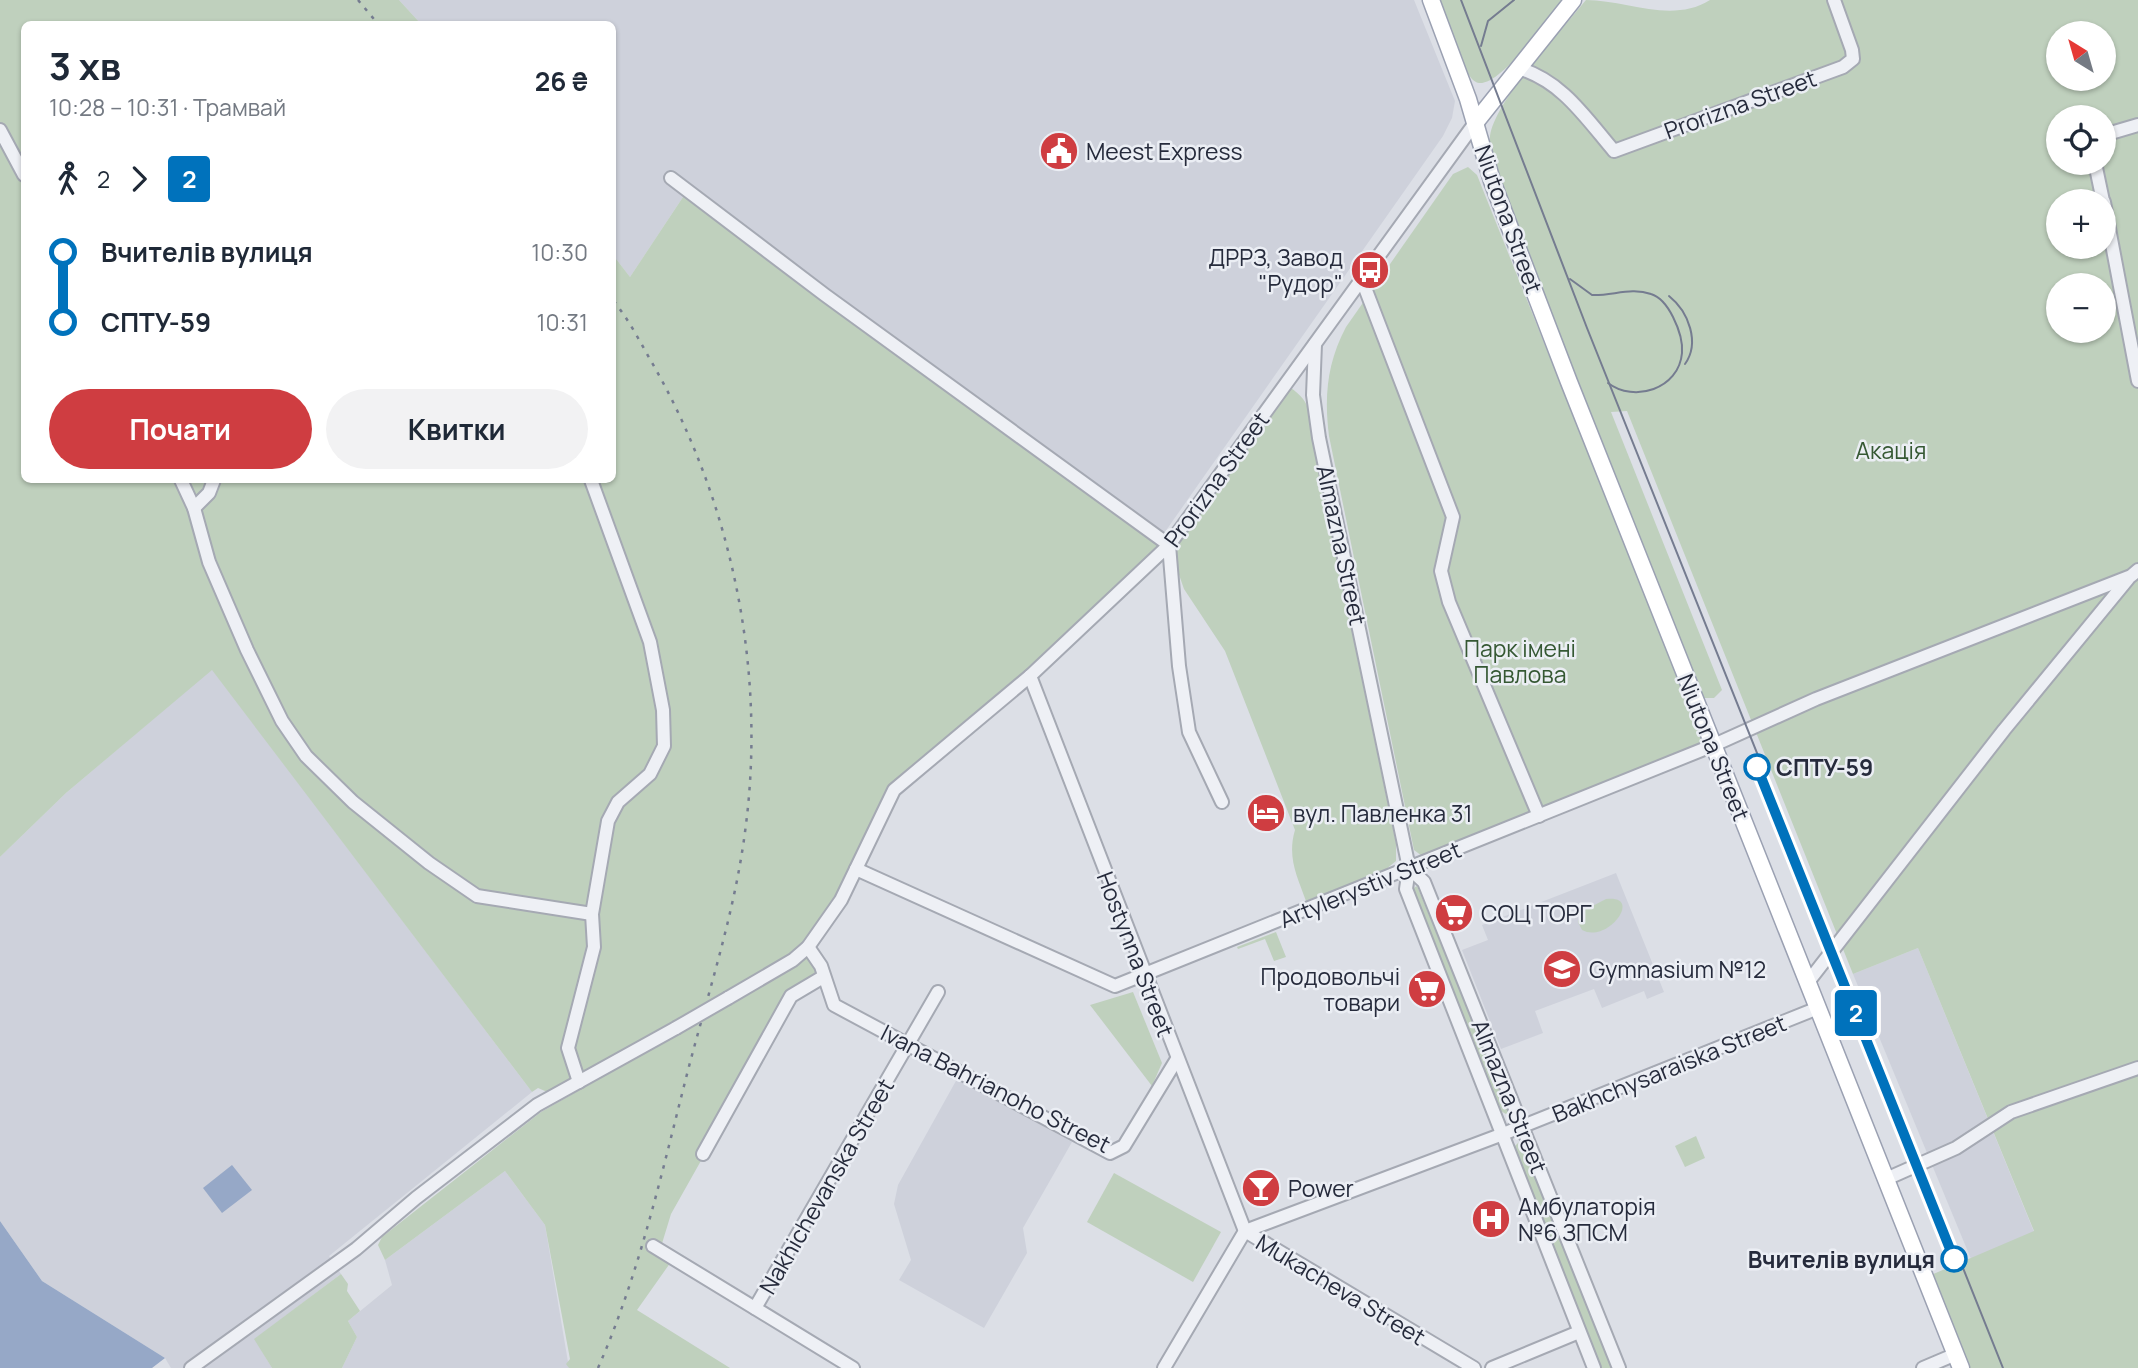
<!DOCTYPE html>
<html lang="uk">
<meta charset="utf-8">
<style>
:root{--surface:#fff;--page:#f2f2f3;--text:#1f2937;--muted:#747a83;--accent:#cf3d41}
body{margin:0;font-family:Manrope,sans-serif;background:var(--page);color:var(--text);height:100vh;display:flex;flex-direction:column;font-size:26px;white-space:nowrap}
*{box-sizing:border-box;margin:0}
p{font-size:23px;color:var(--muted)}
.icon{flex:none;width:38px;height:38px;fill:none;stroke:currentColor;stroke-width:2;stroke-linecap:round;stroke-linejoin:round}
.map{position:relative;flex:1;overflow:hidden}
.side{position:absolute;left:21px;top:21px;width:595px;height:462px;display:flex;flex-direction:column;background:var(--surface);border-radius:10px;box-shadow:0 2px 5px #0004}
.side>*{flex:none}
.badge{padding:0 14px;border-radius:5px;font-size:24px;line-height:46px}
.needle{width:46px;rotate:323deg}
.buttons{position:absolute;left:2046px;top:21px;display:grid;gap:14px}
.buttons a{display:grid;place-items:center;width:70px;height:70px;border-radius:50%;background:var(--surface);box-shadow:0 2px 5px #0004;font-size:35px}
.map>.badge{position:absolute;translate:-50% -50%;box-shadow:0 0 0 4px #fff}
.legs{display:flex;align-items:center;gap:10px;height:77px;padding:0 28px;font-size:23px}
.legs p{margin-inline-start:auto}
.summary{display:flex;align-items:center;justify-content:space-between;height:119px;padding:0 28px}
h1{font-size:38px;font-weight:700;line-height:52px}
.cta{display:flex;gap:14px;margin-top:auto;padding:14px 28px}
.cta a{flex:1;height:80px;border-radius:42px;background:var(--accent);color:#fff;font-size:28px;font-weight:700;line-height:80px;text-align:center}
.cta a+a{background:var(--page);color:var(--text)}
ul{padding:0 28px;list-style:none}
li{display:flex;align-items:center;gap:24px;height:70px;font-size:26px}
li i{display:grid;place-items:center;width:10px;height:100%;margin:0 9px;background:currentColor}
li i::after{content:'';width:18px;height:18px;margin:-9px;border:5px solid;border-radius:50%;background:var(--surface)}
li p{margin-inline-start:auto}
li:first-child i{background:linear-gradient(#0000 50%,currentColor 0)}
li:last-child i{background:linear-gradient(currentColor 50%,#0000 0)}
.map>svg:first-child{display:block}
</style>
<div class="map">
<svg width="2138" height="1368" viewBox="0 0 2138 1368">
<rect width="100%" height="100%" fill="#dcdfe6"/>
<g fill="#ced1db">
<polygon points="399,0 1414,0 1455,101 1452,118 1443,136 1160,539 689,188 630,277 613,255 612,24 421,24"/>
<polygon points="212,669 532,1092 329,1256 341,1274 255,1339 272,1368 171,1368 165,1358 42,1281 0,1221 0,857 66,793"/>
<polygon points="1616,873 1664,992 1647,999 1644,991 1602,1008 1594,989 1535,1011 1543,1033 1501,1049 1462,950 1488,940 1482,925"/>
<polygon points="1918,948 2034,1232 1971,1259 1853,974"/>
<polygon points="957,1079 1072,1142 1023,1228 1027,1253 984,1328 899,1280 911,1260 894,1204 898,1185"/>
<polygon points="505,1171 545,1225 569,1368 342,1368 357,1337 348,1321 392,1285 385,1260"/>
</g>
<g fill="#bfd0bd" fill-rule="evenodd">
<path d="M0,0h399l22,24h-397v456h588l1,-225 17,22 59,-89 480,357 116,-161c28,18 23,25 27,56l84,403v18l-11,9 -79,31c-9,-25 -19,-44 -11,-71l-70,-179 -41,-62 -15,-43 -275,244 -38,79 -48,77 15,31 -26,13 -126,224 -11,36 13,9 -36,51 93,58h-161l-3,-4 4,-5 -25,-134 -40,-54 -120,89 -7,-15 4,-8 159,-125 137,-78 4,-17 -130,77 -14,-6 -6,4 -320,-422 -146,123 -66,64z"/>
<path d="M1439,0h124c-15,18 -61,85 -84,83 -6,-1 -8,-6 -12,-10z"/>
<path d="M1586,0c40,0 86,24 124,0h428v1368h-170l-37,-93 103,-44 -116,-283 -65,26 -226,-563 -16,1 111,278 -8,8h-16l-197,-509c-5,-17 -13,-35 -11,-53 5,-36 71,-105 96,-136zM2058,33h46v46h-46zM2058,117h46v46h-46zM2058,201h46v46h-46zM2058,285h46v46h-46z"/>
<path d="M1468,167l9,8 227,568 -282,113 -8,-6 -85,-414c-5,-40 -2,-73 17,-109l107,-153z"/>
<polygon points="1417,886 1510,1111 1506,1114 1499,1110 1412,889"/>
<path d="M1606,899c38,-5 2,45 -24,31l-4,-8 3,-10z"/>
<polygon points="1276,932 1286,957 1274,961 1265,939 1238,949 1237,947"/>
<polygon points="1133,992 1162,1063 1152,1086 1090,1005"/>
<polygon points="1696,1136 1705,1158 1685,1167 1675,1146"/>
<polygon points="1519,1142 1525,1145 1612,1368 1600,1368 1514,1147"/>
<polygon points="1114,1173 1221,1232 1193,1282 1087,1222"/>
<polygon points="341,1274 348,1284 347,1291 360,1311 348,1321 357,1337 342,1368 272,1368 254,1339"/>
</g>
<g fill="#96a8c7">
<polygon points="232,1165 252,1190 222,1213 203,1188"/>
<polygon points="0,1221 42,1281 165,1358 152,1368 0,1368"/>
</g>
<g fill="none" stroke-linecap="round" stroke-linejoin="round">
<g stroke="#a5a9b3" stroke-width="16">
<g id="minor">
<path d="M1518,68c44,13 67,49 96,83l229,-84 10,-8 -1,-9 -18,-50"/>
<polyline points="0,130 24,175"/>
<polyline points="2104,135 2138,125"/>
<polyline points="2095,163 2103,201"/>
<polyline points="671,178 825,295 1169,545 1179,666 1189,732 1222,802"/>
<polyline points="2104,202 2138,381"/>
<polyline points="1362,280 1453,517 1441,571 1449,602 1539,816"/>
<polyline points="1315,344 1313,395 1319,438 1409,868 1406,889 1594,1368"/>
<polyline points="181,480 194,508 209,562 247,650 282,721 306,756 353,802 429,863 477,896 592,914"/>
<polyline points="194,508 209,493 214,480"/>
<polyline points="1030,676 1245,1231"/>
<polyline points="1409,868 1424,882 1619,1368"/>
<polyline points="856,869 1115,986 1714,745 1816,699 2131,576 2138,570"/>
<polyline points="808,947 821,966 834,1005 1110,1153 1124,1146 1177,1059"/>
<polyline points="1808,982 2004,730 2128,579"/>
<polyline points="728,998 793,960 808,947 841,900 894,790 1030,676 1169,545 1475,123"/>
<polyline points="579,1082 568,1048 594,947 592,914 608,821 618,802 650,774 664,746 663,710 650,642 591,480"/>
<polyline points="703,1154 791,996 823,977"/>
<polyline points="1886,1179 1956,1148 2011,1112 2138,1068"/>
<polyline points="1245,1231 1503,1134 1818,1008"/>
<polyline points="1245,1231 1474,1368"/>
<polyline points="653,1246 853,1368"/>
<polyline points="755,1308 938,992"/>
<polyline points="191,1368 356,1249 416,1198 537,1105 676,1028"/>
<polyline points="1164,1368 1245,1231"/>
<polyline points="1492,1368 1579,1332"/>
<polyline points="1923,1368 1956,1354"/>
</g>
</g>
<g stroke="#9ba1b2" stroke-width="19">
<g id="major">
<polyline points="1431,0 1468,99 1492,181 1569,382 1961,1368"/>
<polyline points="1475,123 1573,0"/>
</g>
</g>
<use href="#minor" stroke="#eef0f5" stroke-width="12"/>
<use href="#major" stroke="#fff" stroke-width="16"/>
<g stroke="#757c90" stroke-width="2">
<polyline points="1461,0 1587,328 2003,1368"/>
<polyline points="1481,46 1488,21 1514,0"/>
<path d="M1570,279l22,16c20,1 39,-8 59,-1 10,3 17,13 22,23 5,10 10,24 9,36 -3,36 -48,50 -74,30"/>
<path d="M1669,296c20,16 31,47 16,68"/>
</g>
<g stroke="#757c90" stroke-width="2.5" stroke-dasharray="3.5 7" stroke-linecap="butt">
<polyline points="358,0 378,24"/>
<path d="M598,1368c41,-93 63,-192 88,-290 21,-82 48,-162 59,-246 22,-161 -13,-331 -94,-471 -12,-21 -23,-43 -39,-62"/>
</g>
<g stroke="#a5a9b3" stroke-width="16" stroke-linecap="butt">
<polyline id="minor-bridge" points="676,1028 728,998"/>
</g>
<use href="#minor-bridge" stroke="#eef0f5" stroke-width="12"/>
</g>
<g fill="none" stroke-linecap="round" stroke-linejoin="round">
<g stroke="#fff" stroke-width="16">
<polyline id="line-1" points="1757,767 1954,1259"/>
</g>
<use href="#line-1" stroke="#0072bc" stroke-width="10"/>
</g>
<defs>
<g id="civic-disc" transform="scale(2.0125)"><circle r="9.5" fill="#cf3d41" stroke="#ebeef4"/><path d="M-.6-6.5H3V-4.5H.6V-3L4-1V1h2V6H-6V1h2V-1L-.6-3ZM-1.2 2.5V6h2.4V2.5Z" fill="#fff"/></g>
<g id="bus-disc" transform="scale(2.0125)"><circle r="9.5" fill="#cf3d41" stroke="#ebeef4"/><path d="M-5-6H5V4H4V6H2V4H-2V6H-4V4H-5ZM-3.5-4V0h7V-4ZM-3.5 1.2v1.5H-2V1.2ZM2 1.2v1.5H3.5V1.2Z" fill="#fff"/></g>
<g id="hotel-disc" transform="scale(2.0125)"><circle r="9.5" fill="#cf3d41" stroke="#ebeef4"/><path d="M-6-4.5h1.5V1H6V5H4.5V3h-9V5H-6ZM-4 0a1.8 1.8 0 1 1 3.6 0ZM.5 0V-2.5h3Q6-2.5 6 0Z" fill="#fff"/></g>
<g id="supermarket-disc" transform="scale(2.0125)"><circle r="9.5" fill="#cf3d41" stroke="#ebeef4"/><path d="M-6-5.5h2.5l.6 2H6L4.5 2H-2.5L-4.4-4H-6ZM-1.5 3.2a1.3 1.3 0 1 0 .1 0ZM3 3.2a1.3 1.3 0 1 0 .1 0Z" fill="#fff"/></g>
<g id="school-disc" transform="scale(2.0125)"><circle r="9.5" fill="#cf3d41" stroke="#ebeef4"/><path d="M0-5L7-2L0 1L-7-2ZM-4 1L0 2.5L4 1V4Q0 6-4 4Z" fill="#fff"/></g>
<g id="bar-disc" transform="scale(2.0125)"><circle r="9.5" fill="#cf3d41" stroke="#ebeef4"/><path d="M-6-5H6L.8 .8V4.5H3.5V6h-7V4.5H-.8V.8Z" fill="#fff"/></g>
<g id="hospital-disc" transform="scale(2.0125)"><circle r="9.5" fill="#cf3d41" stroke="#ebeef4"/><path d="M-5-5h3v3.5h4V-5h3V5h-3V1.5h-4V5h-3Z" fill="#fff"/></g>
</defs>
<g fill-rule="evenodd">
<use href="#civic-disc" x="1059" y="151"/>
<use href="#bus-disc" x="1370" y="270"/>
<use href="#hotel-disc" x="1266" y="813"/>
<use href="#supermarket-disc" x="1454" y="913"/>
<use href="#school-disc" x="1562" y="969"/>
<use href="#supermarket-disc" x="1427" y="989"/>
<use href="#bar-disc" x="1261" y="1188"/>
<use href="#hospital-disc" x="1491" y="1219"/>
</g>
<g fill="#fff" stroke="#0072bc" stroke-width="3.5">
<circle cx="1757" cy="767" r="12"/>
<circle cx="1954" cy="1259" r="12"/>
</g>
<g text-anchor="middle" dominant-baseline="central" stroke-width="5" stroke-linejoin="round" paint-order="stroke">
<g font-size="23" fill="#262b3c" stroke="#ebeef4">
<text transform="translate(1740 104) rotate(-20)">Prorizna Street</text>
<text transform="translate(1509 219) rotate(70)">Niutona Street</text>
<text transform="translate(1216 479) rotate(-54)">Prorizna Street</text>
<text transform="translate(1342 545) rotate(78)">Almazna Street</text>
<text transform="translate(1714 747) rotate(68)">Niutona Street</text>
<text transform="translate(1370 884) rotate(-22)">Artylerystiv Street</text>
<text transform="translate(1136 954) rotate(69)">Hostynna Street</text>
<text transform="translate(1669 1068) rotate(-22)">Bakhchysaraiska Street</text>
<text transform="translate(996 1088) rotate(27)">Ivana Bahrianoho Street</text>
<text transform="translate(1510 1096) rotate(68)">Almazna Street</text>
<text transform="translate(826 1186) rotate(-60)">Nakhichevanska Street</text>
<text transform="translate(1341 1289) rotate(31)">Mukacheva Street</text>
</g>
<g font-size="23" fill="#262b3c" stroke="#ebeef4" text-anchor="start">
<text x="1086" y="151">Meest Express</text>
<text x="1343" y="257" text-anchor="end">ДРРЗ, Завод<tspan x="1343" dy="26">"Рудор"</tspan></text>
<text x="1293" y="813">вул. Павленка 31</text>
<text x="1481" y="913">СОЦ ТОРГ</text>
<text x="1589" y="969">Gymnasium №12</text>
<text x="1400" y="976" text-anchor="end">Продовольчі<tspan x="1400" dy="26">товари</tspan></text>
<text x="1288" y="1188">Power</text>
<text x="1518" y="1206">Амбулаторія<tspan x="1518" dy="26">№6 ЗПСМ</tspan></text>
</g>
<g font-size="23" fill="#355833" stroke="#ebeef4">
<text x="1891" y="450">Акація</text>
<text x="1520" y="648">Парк імені<tspan x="1520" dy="26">Павлова</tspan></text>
</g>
<g font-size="23" font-weight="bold" fill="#262b3c" stroke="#ebeef4" text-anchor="start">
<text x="1776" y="767">СПТУ-59</text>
<text x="1935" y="1259" text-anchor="end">Вчителів вулиця</text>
</g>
</g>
</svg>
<div class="buttons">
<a><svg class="needle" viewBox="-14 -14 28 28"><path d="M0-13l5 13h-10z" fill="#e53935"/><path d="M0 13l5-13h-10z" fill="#747a83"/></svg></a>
<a><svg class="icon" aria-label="locate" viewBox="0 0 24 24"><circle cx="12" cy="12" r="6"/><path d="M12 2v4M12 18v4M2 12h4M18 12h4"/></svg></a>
<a>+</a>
<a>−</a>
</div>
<b class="badge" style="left:1856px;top:1013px;background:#0072bc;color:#fff">2</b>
<section class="side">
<div class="summary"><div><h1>3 хв</h1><p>10:28 – 10:31 · Трамвай</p></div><b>26 ₴</b></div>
<div class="legs"><svg class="icon" aria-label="walk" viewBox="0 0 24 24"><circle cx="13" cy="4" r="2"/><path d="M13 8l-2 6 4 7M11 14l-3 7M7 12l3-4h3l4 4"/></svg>2<svg class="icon" aria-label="forward" viewBox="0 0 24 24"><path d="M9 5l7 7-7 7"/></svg><b class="badge" style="background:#0072bc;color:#fff">2</b></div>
<ul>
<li><i style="color:#0072bc"></i><b>Вчителів вулиця</b><p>10:30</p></li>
<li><i style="color:#0072bc"></i><b>СПТУ-59</b><p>10:31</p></li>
</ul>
<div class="cta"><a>Почати</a><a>Квитки</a></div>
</section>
</div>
